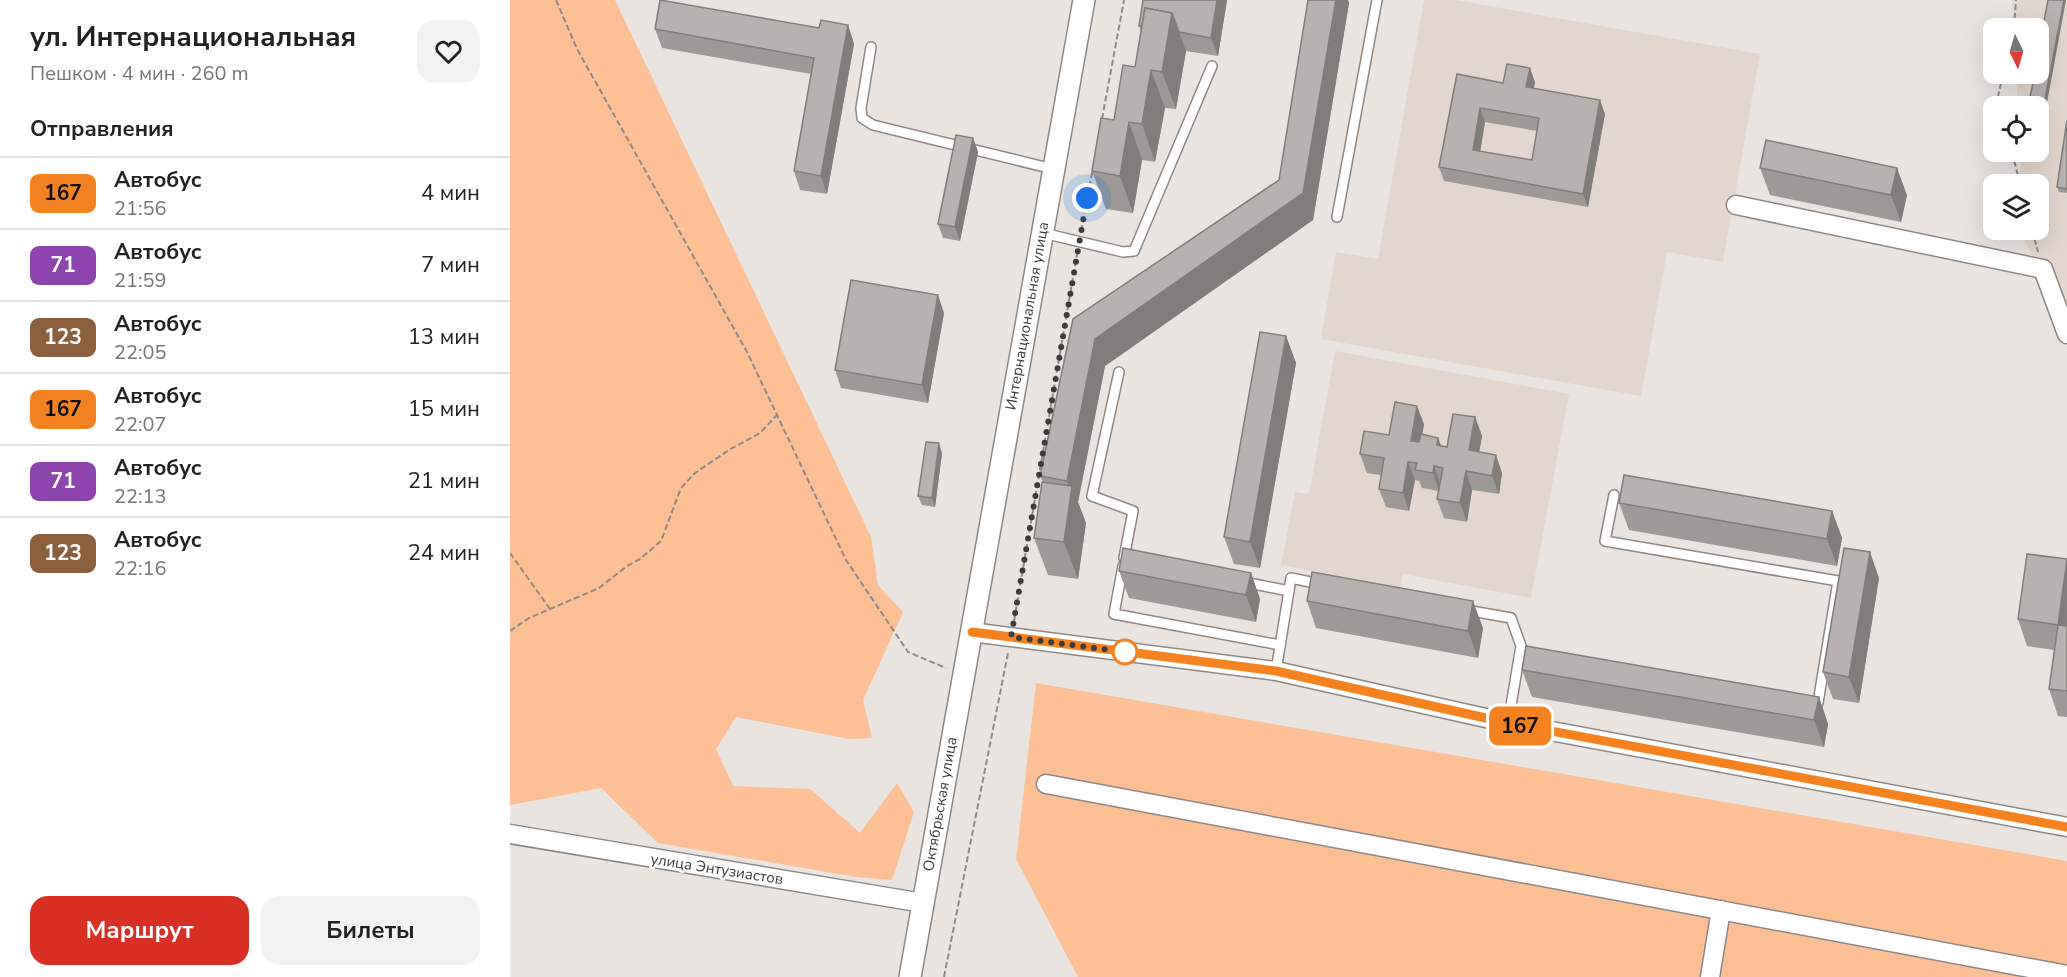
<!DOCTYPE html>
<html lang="ru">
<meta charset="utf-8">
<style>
:root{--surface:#fff;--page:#f2f2f2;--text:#222;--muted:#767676;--line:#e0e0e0;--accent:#d93025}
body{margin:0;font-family:"Nunito Sans",sans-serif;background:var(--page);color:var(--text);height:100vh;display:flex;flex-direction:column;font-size:22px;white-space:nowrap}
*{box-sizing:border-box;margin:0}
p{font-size:20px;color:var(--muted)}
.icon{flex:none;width:33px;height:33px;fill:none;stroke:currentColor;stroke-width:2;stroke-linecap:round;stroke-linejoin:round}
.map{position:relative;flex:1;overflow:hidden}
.drawer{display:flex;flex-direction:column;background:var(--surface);width:510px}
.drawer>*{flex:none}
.badge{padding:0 12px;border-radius:9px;font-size:21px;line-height:39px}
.needle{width:39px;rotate:175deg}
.fabs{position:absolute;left:1473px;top:18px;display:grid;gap:12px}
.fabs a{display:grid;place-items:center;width:66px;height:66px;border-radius:12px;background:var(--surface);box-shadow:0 6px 24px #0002;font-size:30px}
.you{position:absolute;width:30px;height:30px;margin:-15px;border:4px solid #fff;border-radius:50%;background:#1a73e8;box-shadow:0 0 0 9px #1a73e833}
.map>.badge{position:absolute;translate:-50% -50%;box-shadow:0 0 0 3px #fff}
h2{padding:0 30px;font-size:22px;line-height:54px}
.round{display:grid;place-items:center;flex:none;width:63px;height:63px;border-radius:18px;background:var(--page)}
.summary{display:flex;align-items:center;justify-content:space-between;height:102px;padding:0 30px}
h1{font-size:28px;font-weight:700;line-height:45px}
.action{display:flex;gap:12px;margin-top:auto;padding:12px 30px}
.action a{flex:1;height:69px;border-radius:18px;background:var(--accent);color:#fff;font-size:24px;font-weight:700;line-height:69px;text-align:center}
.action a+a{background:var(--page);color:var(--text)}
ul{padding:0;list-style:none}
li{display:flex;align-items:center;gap:18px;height:72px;padding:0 30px;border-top:2px solid var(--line)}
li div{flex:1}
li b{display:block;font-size:22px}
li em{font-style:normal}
li .badge{min-width:66px;font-weight:700;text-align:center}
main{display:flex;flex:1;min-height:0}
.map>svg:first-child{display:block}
</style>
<main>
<section class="drawer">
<div class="summary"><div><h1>ул. Интернациональная</h1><p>Пешком · 4 мин · 260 m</p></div><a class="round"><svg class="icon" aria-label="heart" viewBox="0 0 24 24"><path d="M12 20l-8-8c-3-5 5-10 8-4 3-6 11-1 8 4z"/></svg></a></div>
<h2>Отправления</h2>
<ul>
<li><span class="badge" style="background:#f58220;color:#111">167</span><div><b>Автобус</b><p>21:56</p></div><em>4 мин</em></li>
<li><span class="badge" style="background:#8e44ad;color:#fff">71</span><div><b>Автобус</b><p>21:59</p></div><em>7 мин</em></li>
<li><span class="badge" style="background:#8b5e3c;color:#fff">123</span><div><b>Автобус</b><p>22:05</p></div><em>13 мин</em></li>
<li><span class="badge" style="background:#f58220;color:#111">167</span><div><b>Автобус</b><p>22:07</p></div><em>15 мин</em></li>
<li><span class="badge" style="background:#8e44ad;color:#fff">71</span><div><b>Автобус</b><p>22:13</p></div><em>21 мин</em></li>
<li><span class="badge" style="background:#8b5e3c;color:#fff">123</span><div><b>Автобус</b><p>22:16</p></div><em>24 мин</em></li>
</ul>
<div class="action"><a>Маршрут</a><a>Билеты</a></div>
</section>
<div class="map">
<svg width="1557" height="977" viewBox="0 0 1557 977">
<rect width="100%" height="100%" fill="#e9e4e0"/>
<g fill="#e2d6ce">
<polygon points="914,0 945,0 1250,54 1213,262 1157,252 1131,396 811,339 826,252 868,259"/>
<polygon points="1502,0 1557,0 1557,315 1515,242 1514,230 1528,230 1528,184 1512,184 1510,152 1528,152 1528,106 1508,106 1506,74 1528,74 1528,28 1504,28"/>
<polygon points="825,351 1059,394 1021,598 893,574 890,587 771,565 785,492 799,494"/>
</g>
<g fill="#fdbf93">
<polygon points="0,0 105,0 361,537 368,585 393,612 353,700 362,738 339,739 226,717 206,749 223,786 300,789 350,833 387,783 404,812 382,880 346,877 148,843 91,788 0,805"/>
<polygon points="526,683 1557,861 1557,977 568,977 506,859"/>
</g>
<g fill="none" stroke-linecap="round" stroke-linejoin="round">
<g stroke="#8d8885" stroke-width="12">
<g id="service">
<polyline points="361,47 351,108 352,118 363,125 543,169"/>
<polyline points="827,217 867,0"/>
<polyline points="533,233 613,252 624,251 702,66"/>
<polyline points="609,372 582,496 623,511 614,558"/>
<polyline points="1104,495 1095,541 1328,581 1308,703 1302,702"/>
<polyline points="613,566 604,614 770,645"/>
<polyline points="734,582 779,591"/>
<polyline points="956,610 1001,618 1011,646 998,723"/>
<polyline points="766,671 781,578 810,584"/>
</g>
</g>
<g stroke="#8d8885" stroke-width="21">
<g id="minor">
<polyline points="1226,205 1533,269 1557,334"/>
<polyline points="461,632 766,671 998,723 1557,827"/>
<polyline points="536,784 1557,975"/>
<polyline points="0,834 413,903"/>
<polyline points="1200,977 1211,910"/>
</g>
</g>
<g stroke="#8d8885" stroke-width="24">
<polyline id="tertiary" points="400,977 574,0"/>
</g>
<g stroke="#8d8a88" stroke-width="2" stroke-dasharray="6 3" stroke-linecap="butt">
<polyline points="46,0 67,49 237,352 336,560 398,652 436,668"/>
<polyline points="1504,28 1506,0"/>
<polyline points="1489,106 1487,101 1493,74"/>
<polyline points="592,119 614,0"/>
<polyline points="1502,152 1510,184"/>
<polyline points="1522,230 1528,252"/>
<polyline points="571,231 583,168"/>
<polyline points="0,553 40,609"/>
<polyline points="504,621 567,254"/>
<polyline points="0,631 19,618 89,588 117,566 130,559 151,541 171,488 185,473 219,450 250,433 267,415"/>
<polyline points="434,977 498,653"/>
</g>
<use href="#service" stroke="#fff" stroke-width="9"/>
<use href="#minor" stroke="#fff" stroke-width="18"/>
<use href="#tertiary" stroke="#fff" stroke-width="21"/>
</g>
<g fill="#9d9996" fill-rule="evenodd">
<polygon points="717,0 708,56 676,51 666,109 655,108 645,162 632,160 623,213 596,209 582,171 604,120 625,67 631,31 629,26"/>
<polygon points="798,0 838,0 839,3 803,220 595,366 568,502 576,523 568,579 538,575 524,538 533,482 530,476 563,319 769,180"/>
<polygon points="338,25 344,44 317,194 290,190 284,171 301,74 152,48 145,29 309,28"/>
<path d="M947,74l46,9 32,-1 -1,6 71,26 -17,93 -144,-26 -5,-14zM975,122l52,9 -5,29 -52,-9z"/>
<polygon points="1557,120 1557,193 1549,192 1547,187"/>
<polygon points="463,138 468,152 450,241 433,238 428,224"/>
<polygon points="1250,168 1397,195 1391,222 1260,195"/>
<polygon points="434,313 418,403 331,388 325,370"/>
<polygon points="776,336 786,363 750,568 724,564 714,537"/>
<polygon points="965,417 972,436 969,452 992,473 989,494 962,490 957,522 934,518 927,499 929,491 912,488 909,481 905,480 899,511 876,507 869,489 871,475 857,473 850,454 879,435 914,424 912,435 931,446 937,447"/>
<polygon points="432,453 425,507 412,505 408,496"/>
<polygon points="1109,503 1322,511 1332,538 1327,566 1119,530"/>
<polygon points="1557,559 1557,717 1548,716 1539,689 1544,650 1517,646 1508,619"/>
<polygon points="609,571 741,573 750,599 746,622 619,598"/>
<polygon points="1369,578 1349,703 1323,699 1313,672"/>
<polygon points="797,601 973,628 968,658 806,628"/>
<polygon points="1012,670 1309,697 1318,724 1314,747 1022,697"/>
</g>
<g fill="#807d7a">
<polygon points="707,0 717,0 708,56 701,38"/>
<polygon points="826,0 838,0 839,3 803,220 595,366 568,502 576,523 568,579 554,542 561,492 557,481 585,339 793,193"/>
<polygon points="1554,0 1556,0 1529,146 1528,136"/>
<polygon points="662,13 676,51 666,109 652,72"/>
<polygon points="338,25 344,44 317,194 311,176"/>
<polygon points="1020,68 1025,82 1021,101 1016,87"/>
<polygon points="641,70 655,108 645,162 632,124"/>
<polygon points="1090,100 1095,114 1078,207 1073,194"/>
<polygon points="970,108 975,122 968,164 963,150"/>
<polygon points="619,122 632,160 623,213 610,176"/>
<polygon points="463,138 468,152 450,241 445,227"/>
<polygon points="1387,168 1397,195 1391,222 1381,195"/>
<polygon points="428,295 434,313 418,403 412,385"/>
<polygon points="776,336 786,363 750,568 740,542"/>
<polygon points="907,406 914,424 908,459 901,441"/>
<polygon points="965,417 972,436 966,469 959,450"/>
<polygon points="928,438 935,456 927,445"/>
<polygon points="429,443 432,453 425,507 422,498"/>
<polygon points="986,455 992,473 989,494 982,476"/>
<polygon points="898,462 905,480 899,511 893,493"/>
<polygon points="924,466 931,485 929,491 923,473"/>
<polygon points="956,471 962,490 957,522 950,503"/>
<polygon points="1322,511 1332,538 1327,566 1317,539"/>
<polygon points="1360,552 1369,578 1349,703 1339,677"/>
<polygon points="1557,559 1557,651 1548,625"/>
<polygon points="741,573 750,599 746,622 736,595"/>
<polygon points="963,601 973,628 968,658 958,631"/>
<polygon points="1309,697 1318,724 1314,747 1304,720"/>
</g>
<g fill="#b7b2af" stroke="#807d7a" stroke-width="1.5" fill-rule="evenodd">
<polygon points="150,0 309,28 311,20 338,25 311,176 284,171 304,58 145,29"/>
<polygon points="633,0 707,0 701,38 669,32 662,13 635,8 632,26 629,26"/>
<polygon points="798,0 826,0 793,193 585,339 557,481 530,476 563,319 769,180"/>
<polygon points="1538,0 1554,0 1528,136 1528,106 1518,106 1525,74 1528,74 1528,52"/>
<polygon points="635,8 662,13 652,72 641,70 632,124 619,122 610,176 582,171 591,118 604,120 613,65 625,67"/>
<path d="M997,64l23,4 -4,19 74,13 -17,94 -144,-27 18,-93 46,9zM970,108l59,10 -7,42 -59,-10z"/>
<polygon points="1557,120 1557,189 1547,187"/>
<polygon points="446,135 463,138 445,227 428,224"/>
<polygon points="1256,140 1387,168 1381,195 1250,168"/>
<polygon points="341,280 428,295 412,385 325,370"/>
<polygon points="750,332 776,336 740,542 714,537"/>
<polygon points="885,402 907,406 901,441 909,442 911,434 928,438 927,445 937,447 943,414 965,417 959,450 986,455 982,476 956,471 950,503 927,499 933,468 924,466 923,473 905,470 907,463 898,462 893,493 869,489 874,458 850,454 854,431 879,435"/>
<polygon points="416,442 429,443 422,498 408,496"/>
<polygon points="1114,475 1322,511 1317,539 1109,503"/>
<polygon points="532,482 562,486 554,542 524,538"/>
<polygon points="613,548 741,573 736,595 609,571"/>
<polygon points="1334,548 1360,552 1339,677 1313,672"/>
<polygon points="1517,554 1557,559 1548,625 1557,626 1557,691 1539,689 1548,625 1508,619"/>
<polygon points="802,572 963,601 958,631 797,601"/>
<polygon points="1016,646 1309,697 1304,720 1012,670"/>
</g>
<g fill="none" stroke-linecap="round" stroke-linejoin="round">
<g stroke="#fff" stroke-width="14">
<polyline id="line" points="462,632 766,671 998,723 1557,827"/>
</g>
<use href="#line" stroke="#f58220" stroke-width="9"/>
<polyline stroke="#3e3c3b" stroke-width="6" stroke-dasharray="0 10.8" points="577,198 501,637 615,652"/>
</g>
<circle fill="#fff" stroke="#f58220" stroke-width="3" cx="615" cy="652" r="12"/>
<g text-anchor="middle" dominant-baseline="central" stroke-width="5" stroke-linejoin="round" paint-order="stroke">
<g font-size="15" fill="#3e3c3b" stroke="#fff">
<text transform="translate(517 316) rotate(-80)">Интернациональная улица</text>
<text transform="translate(430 804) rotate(-80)">Октябрьская улица</text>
<text transform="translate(207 869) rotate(9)">улица Энтузиастов</text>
</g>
</g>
</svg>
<div class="fabs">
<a><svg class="needle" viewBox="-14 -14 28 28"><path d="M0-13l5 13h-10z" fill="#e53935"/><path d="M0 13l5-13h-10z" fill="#767676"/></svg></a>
<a><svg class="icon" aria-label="locate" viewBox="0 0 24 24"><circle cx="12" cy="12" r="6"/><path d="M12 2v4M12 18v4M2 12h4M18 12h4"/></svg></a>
<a><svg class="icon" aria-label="layers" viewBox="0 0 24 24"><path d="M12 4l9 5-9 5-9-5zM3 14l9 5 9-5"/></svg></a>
</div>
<div class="you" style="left:577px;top:198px"></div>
<b class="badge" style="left:1010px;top:726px;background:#f58220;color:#111">167</b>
</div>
</main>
